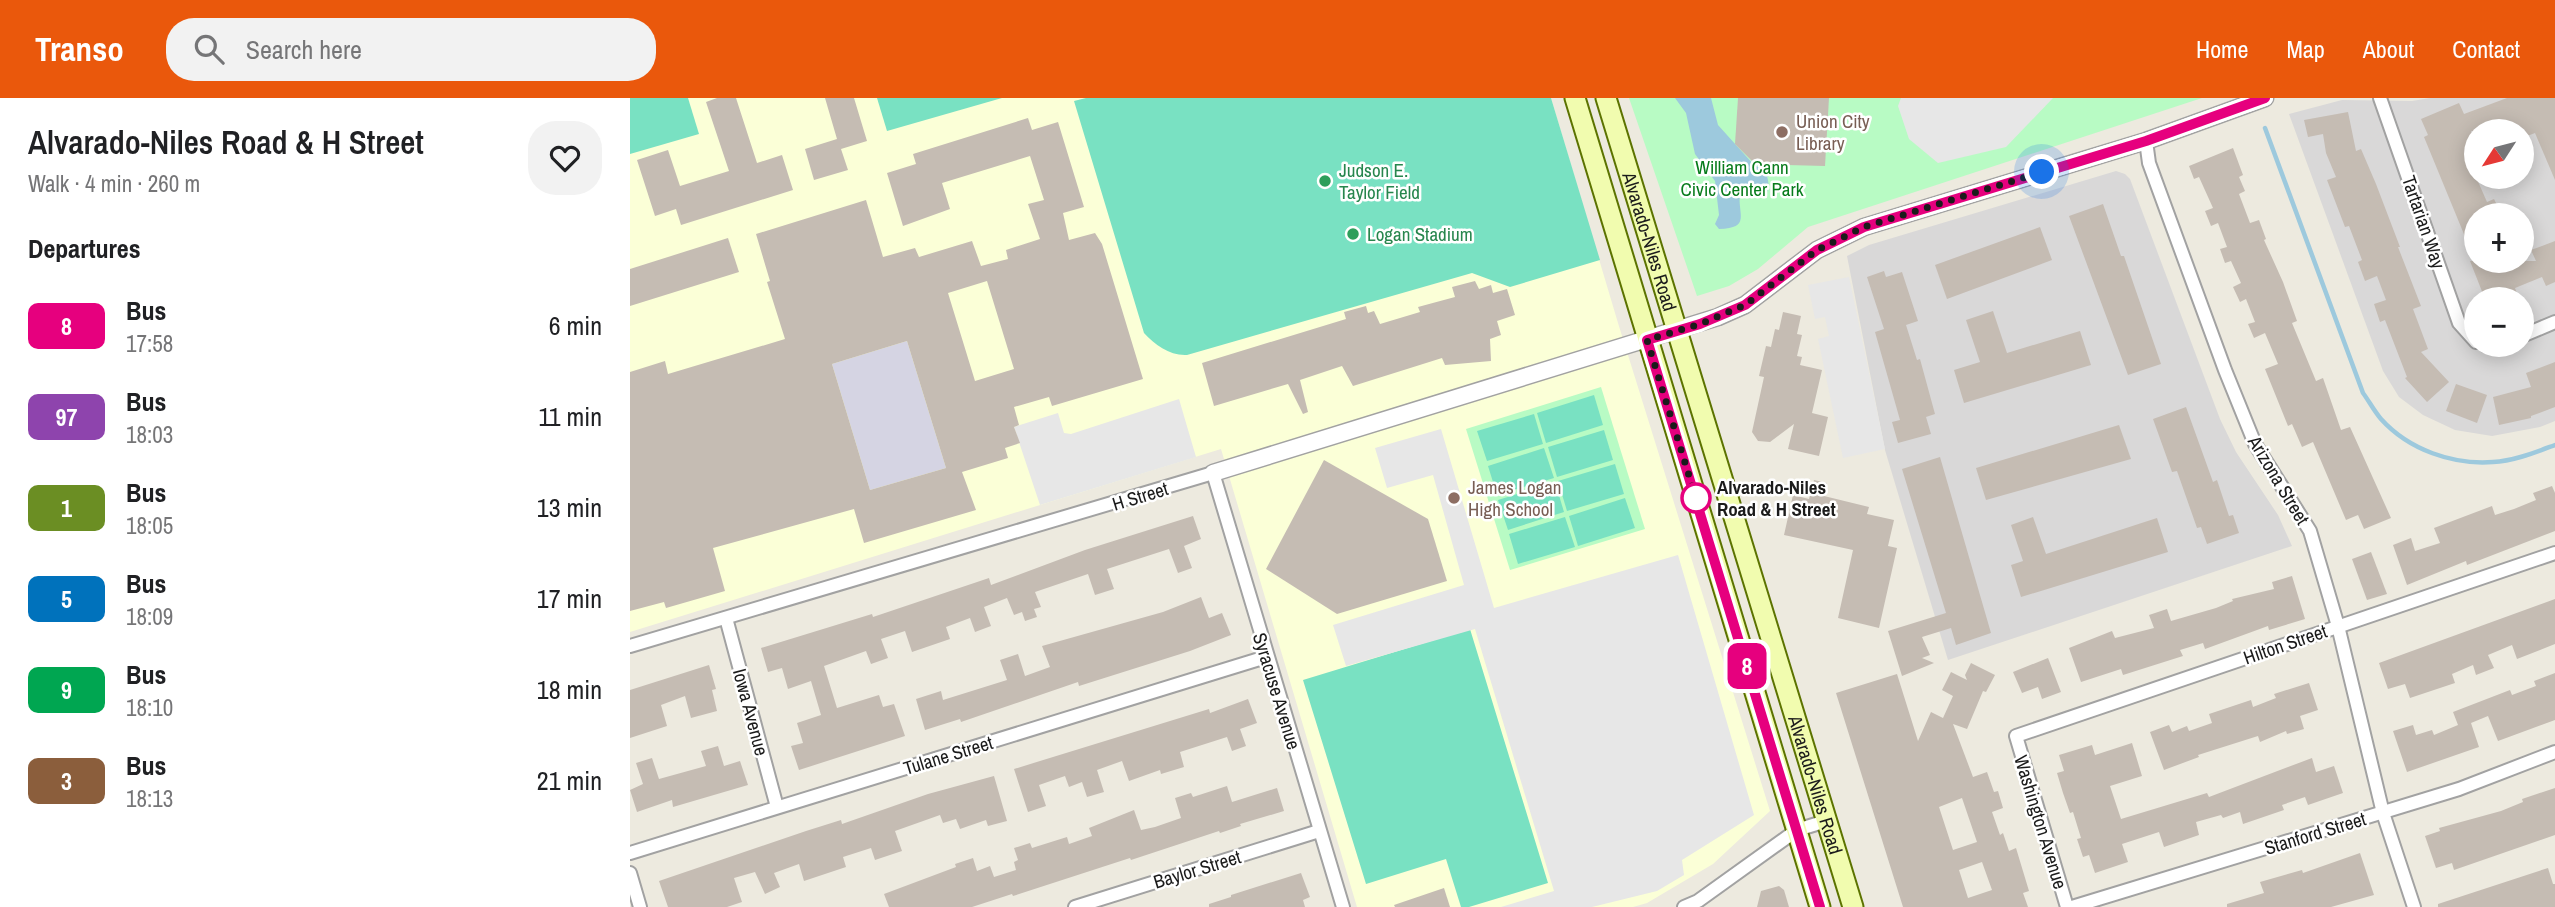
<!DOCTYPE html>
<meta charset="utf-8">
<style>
:root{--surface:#fff;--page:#f2f2f2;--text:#202124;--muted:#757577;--accent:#ea580c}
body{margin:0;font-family:"Archivo Narrow",sans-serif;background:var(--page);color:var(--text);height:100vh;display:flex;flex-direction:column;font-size:26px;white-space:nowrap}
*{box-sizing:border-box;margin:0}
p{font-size:23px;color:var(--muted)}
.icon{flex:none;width:38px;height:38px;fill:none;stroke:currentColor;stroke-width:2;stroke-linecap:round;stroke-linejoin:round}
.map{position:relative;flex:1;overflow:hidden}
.drawer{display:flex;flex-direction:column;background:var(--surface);width:630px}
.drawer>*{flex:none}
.badge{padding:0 14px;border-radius:10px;font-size:24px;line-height:46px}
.needle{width:46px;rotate:234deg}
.fabs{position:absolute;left:1834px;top:21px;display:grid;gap:14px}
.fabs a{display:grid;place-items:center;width:70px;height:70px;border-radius:50%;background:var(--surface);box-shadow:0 4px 18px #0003;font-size:35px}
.you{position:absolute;width:35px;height:35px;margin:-18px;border:5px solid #fff;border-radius:50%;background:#1a73e8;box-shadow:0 0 0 10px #1a73e833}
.map>.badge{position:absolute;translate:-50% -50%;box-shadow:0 0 0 4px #fff}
h2{padding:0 28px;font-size:26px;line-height:63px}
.round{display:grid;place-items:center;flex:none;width:74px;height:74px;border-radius:28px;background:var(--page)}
.headline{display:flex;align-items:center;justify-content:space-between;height:119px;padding:0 28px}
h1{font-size:33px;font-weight:600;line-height:52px}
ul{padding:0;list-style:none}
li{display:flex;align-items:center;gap:21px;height:91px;padding:0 28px}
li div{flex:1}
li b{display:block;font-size:26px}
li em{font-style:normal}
li .badge{min-width:77px;font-weight:700;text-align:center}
header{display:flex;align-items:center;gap:42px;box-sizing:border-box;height:98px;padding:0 35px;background:var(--accent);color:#fff}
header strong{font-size:33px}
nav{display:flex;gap:38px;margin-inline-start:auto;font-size:24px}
.search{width:490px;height:63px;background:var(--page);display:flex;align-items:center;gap:18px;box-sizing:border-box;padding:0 24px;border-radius:28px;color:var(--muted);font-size:26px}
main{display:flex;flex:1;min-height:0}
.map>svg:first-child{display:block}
</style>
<header>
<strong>Transo</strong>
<div class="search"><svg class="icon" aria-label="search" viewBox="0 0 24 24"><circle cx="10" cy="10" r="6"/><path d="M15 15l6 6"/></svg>Search here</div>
<nav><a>Home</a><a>Map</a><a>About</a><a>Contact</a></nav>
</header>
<main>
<section class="drawer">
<div class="headline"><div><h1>Alvarado-Niles Road &amp; H Street</h1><p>Walk · 4 min · 260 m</p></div><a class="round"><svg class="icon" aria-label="heart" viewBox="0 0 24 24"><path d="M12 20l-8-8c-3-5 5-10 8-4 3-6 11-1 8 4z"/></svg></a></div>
<h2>Departures</h2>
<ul>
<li><span class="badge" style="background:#e6007e;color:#fff">8</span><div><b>Bus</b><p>17:58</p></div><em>6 min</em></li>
<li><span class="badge" style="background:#8e44ad;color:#fff">97</span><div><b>Bus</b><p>18:03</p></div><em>11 min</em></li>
<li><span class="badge" style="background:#6b8e23;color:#fff">1</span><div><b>Bus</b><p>18:05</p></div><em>13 min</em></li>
<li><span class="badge" style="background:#0072bc;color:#fff">5</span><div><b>Bus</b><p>18:09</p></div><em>17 min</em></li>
<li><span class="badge" style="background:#00a651;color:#fff">9</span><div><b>Bus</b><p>18:10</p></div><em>18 min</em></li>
<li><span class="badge" style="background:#8b5e3c;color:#fff">3</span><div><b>Bus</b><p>18:13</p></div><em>21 min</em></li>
</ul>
</section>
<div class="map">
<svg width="1925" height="809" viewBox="0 0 1925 809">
<rect width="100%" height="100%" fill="#edeadf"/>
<g fill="#d9d8d8" fill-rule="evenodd">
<path d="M1800,0h125v323l-15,6 -48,9 -37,-6 -32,-15 -24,-18 -16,-26 -94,-257 53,-14 70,1zM1846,33h46v46h-46zM1846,117h46v46h-46zM1846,201h46v46h-46z"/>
<polygon points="1486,73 1495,76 1500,81 1590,321 1606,354 1648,417 1662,448 1318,562 1255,352 1217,158 1239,147"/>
</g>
<polygon fill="#fbffd7" points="0,0 921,0 988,225 1140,713 1083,766 1017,805 1003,809 727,809 591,351 0,534"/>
<g fill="#b8fbc4">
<polygon points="999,0 1572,0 1178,129 1128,171 1099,188 1067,198"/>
<polygon points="971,289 1015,431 880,472 836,331"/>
</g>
<g fill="#79e1c2">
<polygon points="0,0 58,0 69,36 0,56"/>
<polygon points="247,0 372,0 257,33"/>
<path d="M456,0h465l49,162 -90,27 -38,-14 -285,82c-17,1 -32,-10 -43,-22l-70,-232z"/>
<polygon points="964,297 973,327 916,345 907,315"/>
<polygon points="904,316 913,346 857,363 847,333"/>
<polygon points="974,332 983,362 927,379 918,349"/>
<polygon points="914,350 924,380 867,397 858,368"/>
<polygon points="985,366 994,396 937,413 928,383"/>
<polygon points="925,384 934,414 878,432 868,402"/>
<polygon points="995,400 1005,430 948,448 939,418"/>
<polygon points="935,419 945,449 888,466 879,436"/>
<polygon points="840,531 918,785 839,809 831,809 816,761 736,786 673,582"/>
</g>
<g fill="#e7e7e7">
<polygon points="1271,0 1423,0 1376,49 1308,65 1279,41 1268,8"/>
<polygon points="1219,179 1255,351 1213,360 1188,241 1199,238 1195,219 1185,221 1178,187"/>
<polygon points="549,301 566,359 410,407 384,329 428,315 434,335 441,336"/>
<polygon points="811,331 864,510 1048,457 1124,717 1052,762 1054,777 1027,793 962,809 871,809 924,793 845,531 716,568 703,527 834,487 803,377 757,390 745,350"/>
</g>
<polygon fill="#d5d4e3" points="277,243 316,370 240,392 202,266"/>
<path fill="#9dc9dd" d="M1045,0h36l7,27 36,40 11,5c3,9 6,17 0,26l-25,-3c-3,21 12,35 -21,36l-4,-5 4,-9 -4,-34 -20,-27 -9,-41z"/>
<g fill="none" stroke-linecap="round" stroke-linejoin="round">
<path stroke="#9dc9dd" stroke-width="4.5" d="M1635,30l98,265c6,8 11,18 18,26 28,31 72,46 112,43 21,-1 43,-10 62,-17"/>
</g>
<g fill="#c5bcb3" fill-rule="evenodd">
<polygon points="87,0 106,0 127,65 152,57 163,92 51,127 46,111 25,118 7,62 38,52 50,88 99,73 76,4"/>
<polygon points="195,0 224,0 237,43 211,51 218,72 184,82 175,51 207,41"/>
<polygon points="1108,0 1199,0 1195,68 1125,66 1105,46"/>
<polygon points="1877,0 1925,0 1925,82 1905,35 1892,40 1892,33 1841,33 1846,50 1846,66 1842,68 1846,79 1857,104 1864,101 1872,117 1846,117 1846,163 1906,163 1901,152 1925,143 1925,184 1916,188 1912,179 1885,190 1889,201 1855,201 1840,163 1845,163 1794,39 1798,37 1791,21 1829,5 1834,16"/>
<polygon points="1718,14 1726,53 1731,51 1746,86 1770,149 1768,149 1791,208 1783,211 1798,251 1791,254 1819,284 1797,304 1775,280 1777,279 1755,222 1750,224 1744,206 1756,202 1747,178 1735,183 1728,164 1732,162 1719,128 1715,129 1697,82 1706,79 1696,55 1693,36 1678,39 1674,22"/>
<path d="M398,20l4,12 26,-8 26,85 -21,6 6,27 26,-7 7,11 41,135 -91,27 -3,-9 -35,10 5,18 -5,2 6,16 -15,5 3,10 -46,14 14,38 -112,33 -10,-34 -141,39 12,43 -59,17 -2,-6 -34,9v-239l35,-11 3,13 117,-35 -18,-57 3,-1 -14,-47 110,-34 17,57 32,-9 4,9 53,-16 9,25 27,-7 -2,-9 34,-11 -12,-35 16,-4 -14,-44 -88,27 8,26 -47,17 -16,-53 29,-9 -3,-10zM357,183l27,88 -39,12 -27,-88zM277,243l39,127 -76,22 -38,-126z"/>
<polygon points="1603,50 1613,77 1609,79 1615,93 1609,96 1620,125 1629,122 1636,141 1634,142 1653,184 1667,223 1662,225 1686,283 1693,280 1711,332 1720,329 1761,420 1734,431 1728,417 1716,422 1683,344 1672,349 1662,326 1658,328 1635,271 1648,266 1635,235 1624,240 1618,226 1625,224 1616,201 1610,204 1603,189 1611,185 1601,163 1595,165 1590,151 1597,149 1588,125 1581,128 1575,113 1583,110 1569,79 1564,81 1559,68"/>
<polygon points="1473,106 1491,158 1494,158 1531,266 1498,277 1439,118"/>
<polygon points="1410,129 1422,162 1317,201 1305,167"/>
<polygon points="98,140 109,174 0,208 0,171"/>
<polygon points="1254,173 1256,179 1272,174 1288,223 1276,227 1287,262 1290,261 1305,316 1296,319 1301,336 1268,345 1262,324 1270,322 1245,234 1254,231 1237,179"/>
<polygon points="845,183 849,191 861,187 863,195 877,191 885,217 867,223 871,237 860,241 861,263 815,267 812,260 723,288 712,268 670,282 678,314 673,316 658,286 584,308 572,265 716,221 714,214 736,208 738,215 744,213 750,226 790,214 788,209 825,199 822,189"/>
<polygon points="1363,213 1377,255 1450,233 1461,267 1334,305 1324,272 1350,264 1336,222"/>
<polygon points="1153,214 1171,218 1167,236 1172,237 1167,258 1172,259 1170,267 1192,272 1182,315 1198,319 1189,358 1158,351 1164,326 1140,344 1128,343 1122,334 1134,279 1129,278 1136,248 1141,249 1145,231 1149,232"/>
<polygon points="1925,264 1925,309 1901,318 1901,320 1869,327 1863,299 1901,289 1896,275"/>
<polygon points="1826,286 1857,297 1847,325 1816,313"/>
<polygon points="1556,309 1583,384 1587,382 1599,418 1603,417 1609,435 1577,446 1571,429 1567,430 1547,373 1542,374 1523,321"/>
<polygon points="1489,327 1501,361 1356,402 1346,370"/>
<polygon points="1310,359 1361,535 1326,547 1321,530 1292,539 1300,557 1292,560 1304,565 1272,578 1258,533 1316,515 1272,371"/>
<polygon points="694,362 798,421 817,483 707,516 636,471"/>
<polygon points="1184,382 1197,385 1194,398 1239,409 1237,416 1264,422 1258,448 1267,450 1249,530 1208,520 1223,452 1154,437 1163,397 1179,401"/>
<polygon points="1922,388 1925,395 1925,433 1837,467 1836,463 1777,487 1763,447 1781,440 1785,453 1810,445 1804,430 1862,408 1865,417 1884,411 1906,402 1903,395"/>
<polygon points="563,418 571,441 554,448 562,470 548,475 539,451 477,471 484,491 465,497 458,476 405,494 411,509 404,511 407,519 395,523 392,514 384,517 377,500 354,509 361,528 345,534 340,520 316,529 320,541 282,554 275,533 251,541 258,560 241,566 236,553 194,568 207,610 249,597 253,609 264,606 275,638 169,672 161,648 173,645 167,625 191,617 181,583 158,591 152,570 138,574 131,550 242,516 243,519 359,480 361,487 455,452"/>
<polygon points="1403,419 1416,456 1527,420 1538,454 1391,499 1381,467 1393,463 1381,427"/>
<polygon points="1741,454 1757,496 1737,502 1722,461"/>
<polygon points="1662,478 1675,521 1639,532 1638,528 1575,551 1573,545 1550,552 1553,558 1493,577 1491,571 1451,584 1439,550 1482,533 1485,540 1524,530 1519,517 1537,511 1541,523 1586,510 1603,503 1602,501 1644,491 1642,484"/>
<polygon points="571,499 579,520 592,515 601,537 560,553 449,588 448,584 331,624 330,621 295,632 286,601 311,593 313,602 377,582 370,562 388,556 395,578 420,569 412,548 533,514"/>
<polygon points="1925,501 1925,546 1887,561 1882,547 1858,557 1864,570 1846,577 1843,567 1822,576 1825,585 1780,600 1775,586 1758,591 1749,565"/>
<polygon points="1418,560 1431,594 1412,601 1408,589 1392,595 1383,574"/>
<path d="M1341,565l24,12 -9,17 -3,-1 -16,38 -14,-5 20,53 14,-5 7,20 4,-1 5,17 -11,4 8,23 3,-2 6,18 7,-3 13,43 -6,2 5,14h-125l-67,-214 61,-19 21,67 13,-29 12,6 10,-22 -11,-6 9,-18 16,8 -2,-5zM1332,700l15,44 -24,8 -14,-43zM1352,764l10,28 -24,8 -9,-28z"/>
<polygon points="79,567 86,591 82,592 87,613 61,620 55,598 31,607 37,628 0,640 0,592"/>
<polygon points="1925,575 1925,622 1868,643 1858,618 1841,625 1849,649 1777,674 1763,633 1783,627 1786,637 1802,632 1804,637 1828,627 1823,614 1880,592 1882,597 1906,588 1904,583"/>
<polygon points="1679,585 1688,612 1670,618 1674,631 1657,636 1656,633 1630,644 1628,638 1568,657 1569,659 1534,672 1520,634 1539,627 1542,634 1557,628 1559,633 1582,625 1579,616 1621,602 1623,609 1646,600 1644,596"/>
<polygon points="618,601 627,625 610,631 616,648 602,653 597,639 550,654 554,669 531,676 530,672 499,683 492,663 467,672 474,694 457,699 452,684 439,689 435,678 409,687 416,708 398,714 384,671 579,611 580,615"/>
<polygon points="1502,645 1512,678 1480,688 1491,721 1577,695 1579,699 1682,660 1686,674 1704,668 1713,695 1678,707 1675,699 1652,707 1654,712 1613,726 1610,714 1593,720 1591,717 1566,724 1569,737 1534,749 1529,734 1492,746 1498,764 1465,775 1459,757 1453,759 1447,741 1451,740 1443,714 1440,715 1433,695 1427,675 1434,673 1429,657 1462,647 1465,657"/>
<polygon points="88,648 94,668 110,663 118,687 43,709 42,702 7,714 0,692 13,686 6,665 22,660 29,681 76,668 71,653"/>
<polygon points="364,678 377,723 358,728 356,722 330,731 326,721 313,725 310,717 265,733 272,753 245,762 241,750 213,759 216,769 174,783 169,766 144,775 150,789 135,796 125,774 104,780 112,804 97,809 38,809 29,783 176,733 211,722 212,726 298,696"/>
<polygon points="597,688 602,704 647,690 654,713 610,726 611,728 590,735 589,733 501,762 500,760 383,798 382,796 342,809 259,809 254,796 326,769 325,766 343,760 347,773 360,768 364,779 386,772 384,764 388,762 384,750 400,745 402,750 437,739 439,746 462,738 459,730 504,712 511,732 525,729 551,720 545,700 561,695 563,699"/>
<polygon points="1925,690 1925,737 1824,772 1822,765 1806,770 1795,738 1810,733 1809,730 1871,713 1893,704 1892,701"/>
<polygon points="1730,755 1744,797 1701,809 1597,809 1597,806 1634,795 1630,784 1672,772 1673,775"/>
<polygon points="1918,770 1923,786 1925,786 1925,809 1808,809 1808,806"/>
<polygon points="671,775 680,799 673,802 675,809 579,809 579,806 601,799 601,797"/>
<polygon points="1149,788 1154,792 1159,809 1127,809 1131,793"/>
<polygon points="814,790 820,809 765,809 764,807"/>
</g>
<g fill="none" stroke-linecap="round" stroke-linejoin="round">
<g stroke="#a2a2a2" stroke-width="16">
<g id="minor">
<polyline points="1750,0 1829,225 1846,244"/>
<polyline points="1516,43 1519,65 1595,272 1625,346 1680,433 1708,528 1753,715 1784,809"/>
<polyline points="1892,238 1925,224"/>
<polyline points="1855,247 1868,247"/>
<polyline points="96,520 147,709"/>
<polyline points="0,548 583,375 713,809"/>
<polyline points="0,755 636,559"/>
<polyline points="0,775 10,809"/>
<polyline points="445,809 689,733"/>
<polyline points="1054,809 1068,803 1167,732 1196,723"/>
<polyline points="1437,809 1386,638 1925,455"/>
<polyline points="1442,809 1829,691 1925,654"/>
</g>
</g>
<g stroke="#a2a2a2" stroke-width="19">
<polyline id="tertiary" points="583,375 1088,219 1115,207 1187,152 1234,129 1516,43 1635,0"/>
</g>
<g stroke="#5c7300" stroke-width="23">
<g id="secondary">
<polyline points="945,0 1190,809"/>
<path id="s1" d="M976,0l247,809"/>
</g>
</g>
<use href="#minor" stroke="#fff" stroke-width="12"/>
<use href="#tertiary" stroke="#fff" stroke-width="16"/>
<use href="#secondary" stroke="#f1fcaf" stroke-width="19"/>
</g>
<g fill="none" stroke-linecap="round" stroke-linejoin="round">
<g stroke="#fff" stroke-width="16">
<polyline id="line" points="1190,809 1017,242 1070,226 1115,207 1187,152 1234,129 1516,43 1635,0"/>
</g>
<use href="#line" stroke="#e6007e" stroke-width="10"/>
<polyline stroke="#1b1b1b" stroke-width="7" stroke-dasharray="0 12.6" points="1066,400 1017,242 1070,226 1115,207 1187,152 1234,129 1412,74"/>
</g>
<g fill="#8d6e63" stroke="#fff" stroke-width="2.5">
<circle cx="1152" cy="34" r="7"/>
<circle cx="824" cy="400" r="7"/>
</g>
<g fill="#2e9e5b" stroke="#fff" stroke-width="2.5">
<circle cx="695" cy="83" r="7"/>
<circle cx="723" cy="136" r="7"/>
</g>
<circle fill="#fff" stroke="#e6007e" stroke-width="3.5" cx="1066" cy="400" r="14"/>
<g text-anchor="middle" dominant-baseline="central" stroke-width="5" stroke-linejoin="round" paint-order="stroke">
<g font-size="19" fill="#785e54" stroke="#fff" text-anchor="start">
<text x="1166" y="23">Union City<tspan x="1166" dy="22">Library</tspan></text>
<text x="838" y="389">James Logan<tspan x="838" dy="22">High School</tspan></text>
</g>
<g font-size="19" fill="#077b1b" stroke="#fff">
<text x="1112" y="69">William Cann<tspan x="1112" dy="22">Civic Center Park</tspan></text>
</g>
<g font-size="19" fill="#27864d" stroke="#fff" text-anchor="start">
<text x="709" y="72">Judson E.<tspan x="709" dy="22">Taylor Field</tspan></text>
<text x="737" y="136">Logan Stadium</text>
</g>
<g font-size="19" fill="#1b1b1b" stroke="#fff">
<text transform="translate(1794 124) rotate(71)">Tartarian Way</text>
<text stroke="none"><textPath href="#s1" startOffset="150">Alvarado-Niles Road</textPath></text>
<text transform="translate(1649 382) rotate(59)">Arizona Street</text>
<text transform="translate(510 398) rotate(-17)">H Street</text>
<text transform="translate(1655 546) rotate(-19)">Hilton Street</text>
<text transform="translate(647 593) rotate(73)">Syracuse Avenue</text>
<text transform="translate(121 614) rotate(75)">Iowa Avenue</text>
<text transform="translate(318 657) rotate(-17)">Tulane Street</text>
<text stroke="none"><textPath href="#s1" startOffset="718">Alvarado-Niles Road</textPath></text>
<text transform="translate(1411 724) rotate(73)">Washington Avenue</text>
<text transform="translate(1685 735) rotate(-17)">Stanford Street</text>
<text transform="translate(567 771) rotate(-17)">Baylor Street</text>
</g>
<g font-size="19" font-weight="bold" fill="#1b1b1b" stroke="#fff" text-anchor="start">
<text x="1087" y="389">Alvarado-Niles<tspan x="1087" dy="22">Road &amp; H Street</tspan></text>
</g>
</g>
</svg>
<div class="fabs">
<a><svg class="needle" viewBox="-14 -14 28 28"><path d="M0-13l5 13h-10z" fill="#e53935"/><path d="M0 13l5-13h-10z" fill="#757577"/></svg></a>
<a>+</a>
<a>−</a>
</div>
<div class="you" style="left:1412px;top:74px"></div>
<b class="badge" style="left:1117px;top:568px;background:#e6007e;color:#fff">8</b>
</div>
</main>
